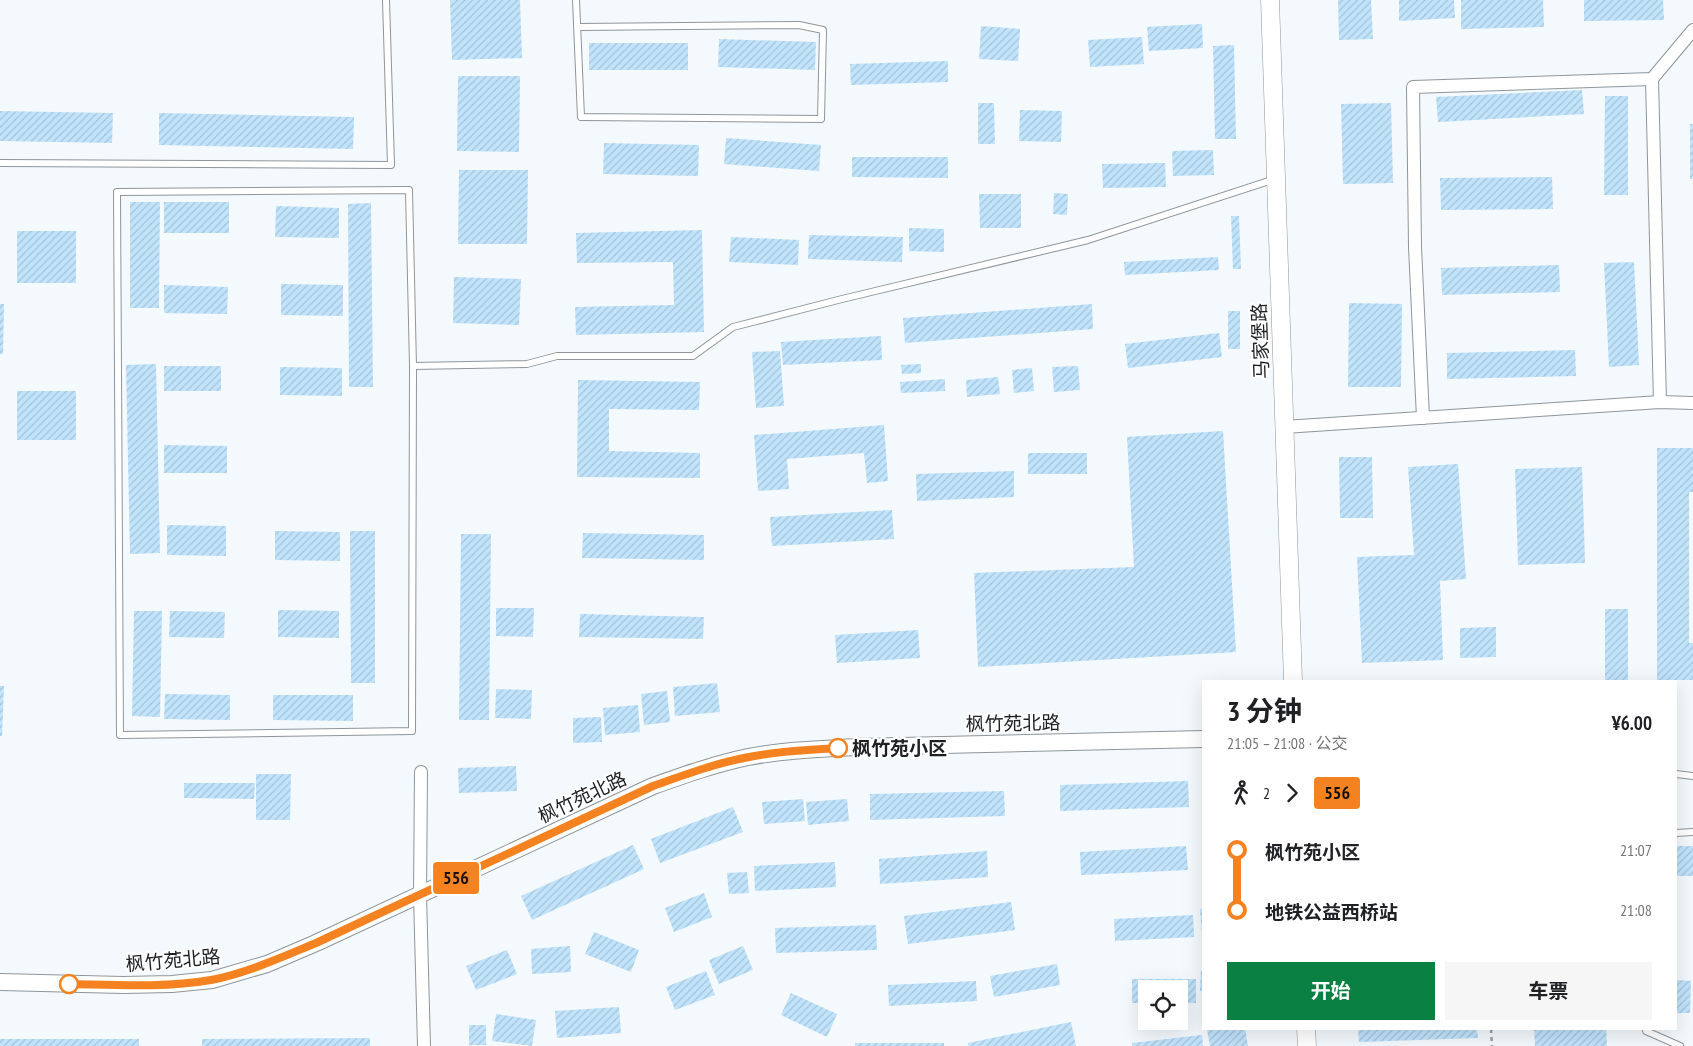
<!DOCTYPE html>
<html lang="zh">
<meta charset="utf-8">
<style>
:root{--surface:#fff;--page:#f6f6f6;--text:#202124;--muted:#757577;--accent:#0b8043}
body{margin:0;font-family:"PT Sans Narrow","Noto Sans SC",sans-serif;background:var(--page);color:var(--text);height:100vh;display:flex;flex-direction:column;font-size:19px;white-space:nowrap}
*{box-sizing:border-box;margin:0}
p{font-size:16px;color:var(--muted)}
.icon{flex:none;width:28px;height:28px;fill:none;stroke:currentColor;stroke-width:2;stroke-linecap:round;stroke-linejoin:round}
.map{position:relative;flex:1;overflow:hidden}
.details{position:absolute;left:1202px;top:680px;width:475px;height:350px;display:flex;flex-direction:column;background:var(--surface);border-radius:0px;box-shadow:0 5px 20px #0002}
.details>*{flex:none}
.badge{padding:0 10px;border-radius:4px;font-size:18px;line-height:32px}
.fabs{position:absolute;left:1138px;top:980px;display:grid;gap:10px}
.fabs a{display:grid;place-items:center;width:50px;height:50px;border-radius:0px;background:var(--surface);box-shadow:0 5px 20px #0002;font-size:25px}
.map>.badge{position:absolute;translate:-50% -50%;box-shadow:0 0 0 2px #fff}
.legs{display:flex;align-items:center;gap:8px;height:55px;padding:0 25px;font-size:16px}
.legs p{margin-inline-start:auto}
.head{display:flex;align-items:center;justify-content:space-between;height:85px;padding:0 25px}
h1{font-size:28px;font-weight:700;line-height:38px}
.primary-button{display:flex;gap:10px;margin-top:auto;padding:10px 25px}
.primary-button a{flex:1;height:58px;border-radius:0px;background:var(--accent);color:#fff;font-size:20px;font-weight:700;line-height:58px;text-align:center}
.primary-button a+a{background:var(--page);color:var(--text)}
ul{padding:0 25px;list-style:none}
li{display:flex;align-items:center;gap:18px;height:60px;font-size:19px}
li i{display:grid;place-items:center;width:8px;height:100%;margin:0 6px;background:currentColor}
li i::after{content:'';width:12px;height:12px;margin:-6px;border:4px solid;border-radius:50%;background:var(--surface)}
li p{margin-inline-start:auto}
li:first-child i{background:linear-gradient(#0000 50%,currentColor 0)}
li:last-child i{background:linear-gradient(currentColor 50%,#0000 0)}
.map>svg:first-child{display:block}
</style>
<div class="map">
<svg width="1693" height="1046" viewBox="0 0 1693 1046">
<defs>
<pattern id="building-hatch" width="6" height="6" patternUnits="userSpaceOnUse" patternTransform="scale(1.25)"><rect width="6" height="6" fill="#c1e4fc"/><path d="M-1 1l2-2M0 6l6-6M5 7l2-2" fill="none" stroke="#a5c3d8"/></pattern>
</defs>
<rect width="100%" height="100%" fill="#f3f9fd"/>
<g fill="url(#building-hatch)">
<polygon points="450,0 520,0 522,58 452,60"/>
<polygon points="1338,0 1371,0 1373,39 1339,40"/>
<polygon points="1399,0 1454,0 1455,18 1399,21"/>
<polygon points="1461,0 1543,0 1544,27 1461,29"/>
<polygon points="1584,0 1663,0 1664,20 1584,21"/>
<polygon points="1202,24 1203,48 1149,51 1147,27"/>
<polygon points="981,26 1020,29 1018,61 979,59"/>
<polygon points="1142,37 1144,64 1090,67 1088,40"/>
<polygon points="719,39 816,42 815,70 718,67"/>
<rect x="589" y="43" width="99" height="27"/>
<polygon points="1234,45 1236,139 1215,139 1213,46"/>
<polygon points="948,61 948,82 851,85 850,64"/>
<polygon points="458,76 520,76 519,152 457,151"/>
<polygon points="1582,90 1584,114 1438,122 1436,97"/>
<polygon points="1605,96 1628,96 1628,195 1604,195"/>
<polygon points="978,103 994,103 995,144 978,144"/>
<polygon points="1391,103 1393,183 1343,184 1341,104"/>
<polygon points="1020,110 1062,111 1061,142 1019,141"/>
<polygon points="0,111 113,113 112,143 0,141"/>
<polygon points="159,113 354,117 353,149 159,145"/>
<rect x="1690" y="124" width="3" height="55"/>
<polygon points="726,138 821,145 819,171 724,164"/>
<polygon points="604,143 699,145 698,176 603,174"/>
<polygon points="1213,150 1214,175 1173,176 1172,151"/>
<polygon points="852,157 948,157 948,178 852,177"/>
<polygon points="1165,163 1166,187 1103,188 1102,164"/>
<polygon points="459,170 528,170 527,244 458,244"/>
<polygon points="1552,177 1553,209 1441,210 1440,178"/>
<polygon points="1054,193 1068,194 1067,215 1053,214"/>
<polygon points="979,194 1021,194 1021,228 980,228"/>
<polygon points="130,202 160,202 159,308 130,308"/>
<rect x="164" y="202" width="65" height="31"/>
<polygon points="371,203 373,387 349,387 348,204"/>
<polygon points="276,206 339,208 339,238 275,237"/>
<polygon points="1231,216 1239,216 1241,269 1233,269"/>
<polygon points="909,228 944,229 944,252 909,251"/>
<polygon points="702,230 704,332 576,335 575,307 674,305 673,262 577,263 576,233"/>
<rect x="17" y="231" width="59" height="52"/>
<polygon points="809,235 903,237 902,262 808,259"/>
<polygon points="731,237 799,240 798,265 729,262"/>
<polygon points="1218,257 1219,270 1125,275 1124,262"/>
<polygon points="1634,262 1639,365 1609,367 1604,263"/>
<polygon points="1559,265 1560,292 1442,295 1441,268"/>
<polygon points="454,277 521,279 519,325 453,323"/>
<polygon points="281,284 343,285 343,316 281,315"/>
<polygon points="164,285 228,287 227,314 164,313"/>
<polygon points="1349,303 1402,304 1401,387 1348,387"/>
<polygon points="0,304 4,304 3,354 0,354"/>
<polygon points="1092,304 1093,329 905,343 903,318"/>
<rect x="1228" y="311" width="12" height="38"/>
<polygon points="1219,333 1222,357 1128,368 1125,344"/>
<polygon points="881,336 882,360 783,365 781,342"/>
<polygon points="1575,350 1576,376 1447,379 1447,353"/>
<polygon points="780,351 784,406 756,408 752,352"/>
<polygon points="156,364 160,553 130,554 126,365"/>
<polygon points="921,364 921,373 902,374 901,365"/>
<rect x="164" y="366" width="57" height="25"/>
<polygon points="1078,366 1080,390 1054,392 1052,367"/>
<polygon points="280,367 342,368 342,396 280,395"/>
<polygon points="1032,368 1034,391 1014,393 1012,370"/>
<polygon points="998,377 1000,394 967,397 966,380"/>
<polygon points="945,379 945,391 901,393 900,382"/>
<polygon points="578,380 700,382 699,410 609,409 609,451 700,453 700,478 577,477"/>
<rect x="17" y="391" width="59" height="49"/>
<polygon points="884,425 888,481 867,483 864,453 787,459 789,489 758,491 754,435"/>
<polygon points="1223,431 1236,652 978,667 974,573 1134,567 1127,437"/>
<polygon points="164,445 227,446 227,473 164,473"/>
<polygon points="1657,448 1693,448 1693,492 1689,492 1689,643 1693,643 1693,680 1657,680"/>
<rect x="1028" y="453" width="59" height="21"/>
<polygon points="1339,457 1372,457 1373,518 1340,518"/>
<polygon points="1458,464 1466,579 1440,581 1443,660 1362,663 1357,557 1414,555 1408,467"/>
<polygon points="1582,467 1585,563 1518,565 1515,469"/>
<polygon points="1014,471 1014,497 917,501 916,474"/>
<polygon points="892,510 894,539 772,546 770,517"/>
<polygon points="167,525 226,526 226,556 167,555"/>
<polygon points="275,531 340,532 340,561 275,560"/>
<polygon points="350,531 375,531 375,683 351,683"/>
<polygon points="583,533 704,535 704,560 582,558"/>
<polygon points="461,534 491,534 489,720 459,720"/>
<polygon points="496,608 534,608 533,637 496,636"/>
<rect x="1605" y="609" width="23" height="72"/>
<polygon points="278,610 339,611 339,638 278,637"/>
<polygon points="134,611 162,611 160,717 132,716"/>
<polygon points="170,611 225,612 224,638 169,637"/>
<polygon points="580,614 704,617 703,639 579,637"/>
<polygon points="1496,627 1496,657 1460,658 1460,628"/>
<polygon points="918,630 920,658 837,663 835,635"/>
<polygon points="717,683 720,712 675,716 673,687"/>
<polygon points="0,686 4,686 2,736 0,736"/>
<polygon points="496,689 532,690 531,719 495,718"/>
<polygon points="667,691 670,722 644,725 641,694"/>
<polygon points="165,694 230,695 230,720 164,719"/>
<polygon points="273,695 353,695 353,721 273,720"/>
<polygon points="638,705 640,732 605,735 603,708"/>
<polygon points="601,717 602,742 573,743 573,718"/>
<polygon points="516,766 517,791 459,793 458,768"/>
<polygon points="256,774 291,774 290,820 256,820"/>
<polygon points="1188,781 1189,807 1060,811 1060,785"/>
<polygon points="184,783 255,783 254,799 184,798"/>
<polygon points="1004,791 1005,816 870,820 870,794"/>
<polygon points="803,799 805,821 764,824 762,802"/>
<polygon points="847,799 849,821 808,825 806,802"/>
<polygon points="733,807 743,832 660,863 651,839"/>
<polygon points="633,845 644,869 532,920 521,896"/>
<polygon points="1186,846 1188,870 1081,875 1080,852"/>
<rect x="1676" y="846" width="17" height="30"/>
<polygon points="987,851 988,877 880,884 879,859"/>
<polygon points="835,862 836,887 755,891 754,866"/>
<polygon points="747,872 749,893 729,894 727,873"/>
<polygon points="704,893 712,917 674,932 665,908"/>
<polygon points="1011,902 1015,930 908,944 904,916"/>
<polygon points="1200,909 1204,909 1204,931 1202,932"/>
<polygon points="1193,915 1194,937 1115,941 1114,919"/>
<polygon points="876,925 877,950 776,953 775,928"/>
<polygon points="594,932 639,950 631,972 585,954"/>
<polygon points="570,946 571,972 532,974 531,949"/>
<polygon points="743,946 753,970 719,984 709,960"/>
<polygon points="507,950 517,974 476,990 466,966"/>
<polygon points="1057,964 1060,985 994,997 990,976"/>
<polygon points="1201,970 1204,970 1204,991 1200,991"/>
<polygon points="706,971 715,995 675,1010 666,987"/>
<polygon points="1132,979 1196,979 1196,1003 1179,1003 1179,989 1146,989 1146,1003 1132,1003"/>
<polygon points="1676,980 1691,981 1690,1013 1676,1013"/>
<polygon points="976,981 977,1001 889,1006 888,985"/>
<polygon points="791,993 837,1014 827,1037 781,1015"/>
<polygon points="619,1007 621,1033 557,1038 555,1011"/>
<polygon points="496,1014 536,1020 532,1046 492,1041"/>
<polygon points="1071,1022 1076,1046 968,1046 968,1043"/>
<rect x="469" y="1025" width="17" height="20"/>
<polygon points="1212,1029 1245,1029 1248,1046 1210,1046 1207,1030"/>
<polygon points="1358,1029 1477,1029 1478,1038 1359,1042"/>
<polygon points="1534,1029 1606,1029 1607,1046 1535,1046"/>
<polygon points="1202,1035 1203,1046 1132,1046 1132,1043"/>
<polygon points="370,1038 370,1046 202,1046 202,1039"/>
<rect x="0" y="1039" width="139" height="7"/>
<rect x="855" y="1043" width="89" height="3"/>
</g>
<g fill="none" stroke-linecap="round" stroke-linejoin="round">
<g stroke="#8f9599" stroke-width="8">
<g id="service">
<polyline points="576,0 581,117 821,119 823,30 799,25 578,27"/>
<polyline points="0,163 391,165 386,0"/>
<polyline points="413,366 409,190 117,192 120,735 412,731 413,366 527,364 557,356 693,356 733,327 842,299 1088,240 1275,179"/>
<polyline points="1676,774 1693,776"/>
<polyline points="1676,833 1693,832"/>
<polyline points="1646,1029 1646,1031 1680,1046"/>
</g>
</g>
<g stroke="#8f9599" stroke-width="14">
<g id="minor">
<polyline points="1652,79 1660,402"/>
<polyline points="1423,418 1415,247 1413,87 1652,79 1693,30"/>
<polyline points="1284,427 1660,402 1693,403"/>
<polyline points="421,772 420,895 424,1046"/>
</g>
</g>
<g stroke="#8f9599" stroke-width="18">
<path id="tertiary" d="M0,982l123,3 49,-1 40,-4 55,-16 49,-21 337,-157c31,-11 62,-22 95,-29 36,-7 74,-8 110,-10l346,-8"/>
</g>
<g stroke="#8f9599" stroke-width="19">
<g id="secondary">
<polyline points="1270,0 1293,681"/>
<polyline points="1306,1029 1307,1046"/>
</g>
</g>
<polyline stroke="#9b9fa2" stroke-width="2.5" stroke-dasharray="4 4" stroke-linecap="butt" points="1491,1029 1492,1046"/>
<use href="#service" stroke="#fff" stroke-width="6"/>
<use href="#minor" stroke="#fff" stroke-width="12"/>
<use href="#tertiary" stroke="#fff" stroke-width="16"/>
<use href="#secondary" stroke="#fff" stroke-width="18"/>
</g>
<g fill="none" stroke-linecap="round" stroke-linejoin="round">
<g stroke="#fff" stroke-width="11">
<path id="line-1" d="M69,984c47,1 96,4 142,-4 36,-7 71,-23 105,-37l337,-157c31,-11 63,-23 96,-29 29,-6 60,-7 89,-9"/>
</g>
<use href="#line-1" stroke="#f58220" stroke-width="8"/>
</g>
<g fill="#fff" stroke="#f58220" stroke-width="2.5">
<circle cx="838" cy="748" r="9"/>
<circle cx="69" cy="984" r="9"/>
</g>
<g text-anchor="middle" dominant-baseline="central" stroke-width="4.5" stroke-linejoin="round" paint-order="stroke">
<g font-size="19" fill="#1d1f21" stroke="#fff">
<text transform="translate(1260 341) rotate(-92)">马家堡路</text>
<text transform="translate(1013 723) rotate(-1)">枫竹苑北路</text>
<text transform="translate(582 797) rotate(-25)">枫竹苑北路</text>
<text transform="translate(173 960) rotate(-5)">枫竹苑北路</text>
</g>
<g font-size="19" font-weight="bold" fill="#1d1f21" stroke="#fff" text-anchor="start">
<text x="852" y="748">枫竹苑小区</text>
</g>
</g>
</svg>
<div class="fabs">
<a><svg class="icon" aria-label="locate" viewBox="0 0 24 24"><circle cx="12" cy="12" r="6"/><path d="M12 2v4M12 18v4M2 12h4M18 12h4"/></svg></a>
</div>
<b class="badge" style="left:456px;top:878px;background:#f58220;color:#111">556</b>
<section class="details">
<div class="head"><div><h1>3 分钟</h1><p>21:05 – 21:08 · 公交</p></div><b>¥6.00</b></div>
<div class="legs"><svg class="icon" aria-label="walk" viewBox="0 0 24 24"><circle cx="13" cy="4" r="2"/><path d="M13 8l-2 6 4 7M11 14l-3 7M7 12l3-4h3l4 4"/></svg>2<svg class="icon" aria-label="forward" viewBox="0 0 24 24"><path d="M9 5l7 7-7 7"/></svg><b class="badge" style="background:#f58220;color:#111">556</b></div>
<ul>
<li><i style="color:#f58220"></i><b>枫竹苑小区</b><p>21:07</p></li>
<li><i style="color:#f58220"></i><b>地铁公益西桥站</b><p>21:08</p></li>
</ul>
<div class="primary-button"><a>开始</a><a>车票</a></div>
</section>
</div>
